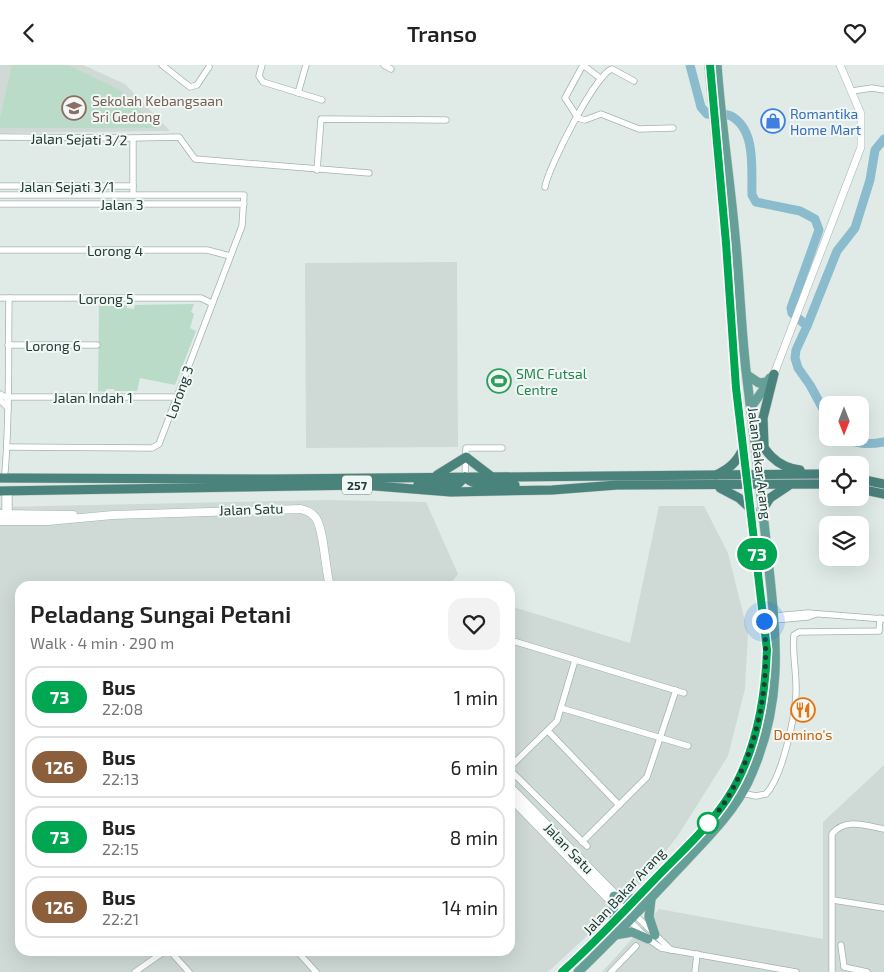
<!DOCTYPE html>
<meta charset="utf-8">
<style>
:root{--surface:#fff;--page:#f2f2f2;--text:#222;--muted:#767676;--line:#e0e0e0}
body{margin:0;font-family:"Exo 2",sans-serif;background:var(--page);color:var(--text);height:100vh;display:flex;flex-direction:column;font-size:19px;white-space:nowrap}
*{box-sizing:border-box;margin:0}
p{font-size:16px;color:var(--muted)}
.icon{flex:none;width:28px;height:28px;fill:none;stroke:currentColor;stroke-width:2;stroke-linecap:round;stroke-linejoin:round}
.map{position:relative;flex:1;overflow:hidden}
.drawer{position:absolute;left:15px;top:516px;width:500px;height:375px;display:flex;flex-direction:column;background:var(--surface);border-radius:15px;box-shadow:0 5px 20px #0002}
.drawer>*{flex:none}
.badge{padding:0 10px;border-radius:16px;font-size:18px;line-height:32px}
.needle{width:32px;rotate:180deg}
.fabs{position:absolute;left:819px;top:331px;display:grid;gap:10px}
.fabs a{display:grid;place-items:center;width:50px;height:50px;border-radius:10px;background:var(--surface);box-shadow:0 5px 20px #0002;font-size:25px}
.you{position:absolute;width:25px;height:25px;margin:-12px;border:4px solid #fff;border-radius:50%;background:#1a73e8;box-shadow:0 0 0 8px #1a73e833}
.map>.badge{position:absolute;translate:-50% -50%;box-shadow:0 0 0 2px #fff}
.round{display:grid;place-items:center;flex:none;width:52px;height:52px;border-radius:15px;background:var(--page)}
.headline{display:flex;align-items:center;justify-content:space-between;height:85px;padding:0 15px}
h1{font-size:24px;font-weight:600;line-height:38px}
ul{padding:0;list-style:none}
li{display:flex;align-items:center;gap:15px;height:62px;margin:0 10px 8px;padding:0 5px;border:2px solid var(--line);border-radius:15px}
li div{flex:1}
li b{display:block;font-size:19px}
li em{font-style:normal}
li .badge{min-width:55px;font-weight:700;text-align:center}
header{display:flex;justify-content:space-between;align-items:center;height:65px;padding:0 15px;background:var(--surface);font-size:22px;font-weight:600}
.map>svg:first-child{display:block}
</style>
<header><svg class="icon" aria-label="back" viewBox="0 0 24 24"><path d="M15 5l-7 7 7 7"/></svg>Transo<svg class="icon" aria-label="heart" viewBox="0 0 24 24"><path d="M12 20l-8-8c-3-5 5-10 8-4 3-6 11-1 8 4z"/></svg></header>
<div class="map">
<svg width="884" height="907" viewBox="0 0 884 907">
<rect width="100%" height="100%" fill="#e0ebe7"/>
<g fill="#cfdad6">
<polygon points="0,0 83,0 125,19 170,66 0,68"/>
<polygon points="457,197 458,382 306,383 305,198"/>
<polygon points="327,435 426,437 458,509 449,521 20,521 20,886 510,886 510,541 630,578 659,441 704,441 728,488 748,568 745,624 728,691 677,772 629,832 548,907 0,907 0,442"/>
<polygon points="884,700 884,907 602,907 659,844 823,874 823,757"/>
</g>
<g fill="#badbc7">
<polygon points="12,0 68,0 120,25 157,63 0,63 0,53"/>
<polygon points="99,239 127,240 127,243 134,244 135,240 194,239 191,247 194,249 190,263 196,266 175,320 140,313 137,326 115,326 114,324 106,324 106,327 98,326"/>
</g>
<g fill="none" stroke-linecap="round" stroke-linejoin="round">
<g stroke="#8abcce" stroke-width="9">
<path d="M690,0l11,42 6,7c7,1 18,-1 24,2 26,14 20,55 21,79l4,7 44,9 15,8 4,11 -28,78 1,5 15,13 -11,24 -1,8 3,10 12,17 18,33"/>
<polyline points="807,261 837,186 855,163 870,115 875,85 884,74"/>
<path d="M842,372c14,7 26,8 42,5"/>
</g>
<g stroke="#a3b3af" stroke-width="7">
<g id="minor">
<polyline points="162,0 190,22 197,20 209,2"/>
<polyline points="262,0 259,11 263,17 322,35"/>
<polyline points="384,0 391,4"/>
<polyline points="583,0 565,33 578,53 585,55 601,49 639,64 673,63"/>
<polyline points="583,0 600,13"/>
<polyline points="852,26 872,23 884,25"/>
<polyline points="298,28 306,0"/>
<polyline points="0,72 133,73 133,130"/>
<polyline points="133,73 179,72 195,94 369,108"/>
<polyline points="317,105 321,54 446,55"/>
<polyline points="0,121 133,121"/>
<path d="M545,122c3,-19 51,-114 67,-118l22,12"/>
<polyline points="0,130 244,130 242,161 159,379 152,383 7,382"/>
<polyline points="0,139 244,139"/>
<polyline points="0,185 207,185 230,191"/>
<polyline points="0,233 201,233 211,238"/>
<polyline points="8,280 97,280"/>
<polyline points="0,329 7,333 8,338"/>
<polyline points="10,332 177,332"/>
<polyline points="0,335 8,343"/>
<path d="M5,407c5,-59 3,-116 4,-174"/>
<polyline points="465,412 466,383 502,383"/>
<polyline points="5,451 5,430"/>
<polyline points="9,451 9,431"/>
<polyline points="774,551 808,548 884,554"/>
<polyline points="774,555 808,552 816,549"/>
<polyline points="510,575 684,628"/>
<polyline points="561,643 688,681"/>
<polyline points="548,666 619,740"/>
<polyline points="510,702 557,656 575,595"/>
<polyline points="510,705 587,781"/>
<path d="M741,728l15,3 10,-2c17,-18 31,-84 30,-108 0,-17 -4,-35 -2,-51l5,-3 80,-1 1,-13"/>
<polyline points="582,777 647,712 676,625"/>
<polyline points="833,835 884,843"/>
<polyline points="635,850 671,885"/>
<polyline points="629,855 648,874 661,883 796,907"/>
<polyline points="841,880 844,902 867,907"/>
<polyline points="170,886 189,907"/>
<polyline points="297,886 316,907"/>
<polyline points="135,907 165,886"/>
<polyline points="611,907 636,881"/>
<polyline points="695,907 697,889"/>
<path d="M832,907v-138c13,-17 35,-8 52,-5"/>
</g>
</g>
<g stroke="#a3b3af" stroke-width="8">
<polyline id="tertiary" points="774,309 861,82 861,49 840,0"/>
</g>
<g stroke="#a0b6b0" stroke-width="9">
<g id="secondary">
<polyline points="0,449 73,450"/>
<path d="M0,456h48l65,-6 188,-6c6,2 10,3 14,8 9,10 10,53 15,69"/>
<polyline points="510,722 635,850"/>
<polyline points="510,732 629,855"/>
</g>
</g>
<g stroke="#c1c8c7" stroke-width="10">
<g id="primary">
<polyline points="747,310 759,318 767,317 770,313"/>
<polyline points="751,342 771,314"/>
<polyline points="614,831 625,835 637,833"/>
<polyline points="651,834 649,852 655,870"/>
<polyline points="613,860 614,839"/>
<polyline points="615,870 632,867 648,874"/>
<path d="M562,907c35,-31 65,-63 97,-97 23,-24 50,-48 68,-76 29,-44 38,-98 40,-149l-31,-262 -10,-145 -17,-178"/>
<path d="M578,907c37,-35 71,-72 106,-109 23,-25 49,-50 64,-81 38,-81 28,-147 19,-232 -6,-57 -13,-114 -20,-171 -6,-47 -7,-95 -12,-143 -5,-57 -14,-114 -18,-171"/>
</g>
</g>
<g stroke="#c1c8c7" stroke-width="10">
<g id="trunk">
<path d="M753,365c12,21 22,37 47,40"/>
<polyline points="764,380 763,353 774,309"/>
<polyline points="437,410 466,392 492,412"/>
<path d="M716,410c13,-6 21,-13 27,-26"/>
<path d="M465,412c12,12 34,8 50,8"/>
<polyline points="0,413 274,414 828,409"/>
<polyline points="860,414 884,419"/>
<polyline points="418,419 458,419 465,412"/>
<polyline points="720,423 739,433 752,445"/>
<polyline points="860,424 884,429"/>
<polyline points="0,426 363,420 451,427 552,425 617,420 828,419"/>
<polyline points="763,444 770,433 788,421"/>
</g>
</g>
<use href="#minor" stroke="#fff" stroke-width="5.5"/>
<use href="#tertiary" stroke="#fff" stroke-width="7"/>
<use href="#secondary" stroke="#fff" stroke-width="8"/>
<use href="#primary" stroke="#669f97" stroke-width="9"/>
<use href="#trunk" stroke="#4a827c" stroke-width="9"/>
</g>
<g fill="none" stroke-linecap="round" stroke-linejoin="round">
<g stroke="#fff" stroke-width="11">
<path id="line" d="M562,907c34,-30 63,-62 94,-94 24,-25 52,-50 71,-79 29,-44 38,-98 40,-149l-31,-262 -10,-145 -16,-178"/>
</g>
<use href="#line" stroke="#00a651" stroke-width="8"/>
<path stroke="#223b37" stroke-width="5" stroke-dasharray="0 9" d="M708,758l-3,4c8,-10 17,-19 23,-30 32,-54 42,-115 36,-176"/>
</g>
<defs>
<g id="school-ring" transform="scale(1.25)"><circle r="9.5" fill="#f1f7f5" stroke="#8d6e63" stroke-width="1.5"/><path d="M0-5L7-2L0 1L-7-2ZM-4 1L0 2.5L4 1V4Q0 6-4 4Z" fill="#8d6e63"/></g>
<g id="shop-ring" transform="scale(1.25)"><circle r="9.5" fill="#f1f7f5" stroke="#3f7fe0" stroke-width="1.5"/><path d="M-5-2.5h2.3a2.7 3.5 0 0 1 5.4 0H5L5.5 6h-11ZM-1.5-2.5h3a1.5 2.3 0 0 0-3 0Z" fill="#3f7fe0"/></g>
<g id="stadium-ring" transform="scale(1.25)"><circle r="9.5" fill="#f1f7f5" stroke="#2e9e5b" stroke-width="1.5"/><path d="M0-5a6.5 5 0 1 0 0 10a6.5 5 0 1 0 0-10ZM-3.5-1.8h7v3.6h-7Z" fill="#2e9e5b"/></g>
<g id="restaurant-ring" transform="scale(1.25)"><circle r="9.5" fill="#f1f7f5" stroke="#e8710a" stroke-width="1.5"/><path d="M-5-6h1v4h1v-4h1v4h1v-4h1v5L-1.5 .5V6h-2V.5L-5-1ZM5-6V6H3V1.5H1.5Q1.5-4 5-6Z" fill="#e8710a"/></g>
</defs>
<g fill-rule="evenodd">
<use href="#school-ring" x="74" y="43"/>
<use href="#shop-ring" x="773" y="56"/>
<use href="#stadium-ring" x="499" y="316"/>
<use href="#restaurant-ring" x="803" y="645"/>
</g>
<circle fill="#fff" stroke="#00a651" stroke-width="2.5" cx="708" cy="758" r="10"/>
<g text-anchor="middle" dominant-baseline="central" stroke-width="4" stroke-linejoin="round" paint-order="stroke">
<rect fill="#f1f7f5" stroke="#607370" stroke-width="1" x="342" y="410.5" width="30" height="19" rx="4"/>
<g font-size="12" font-weight="bold" fill="#223b37">
<text x="357" y="420">257</text>
</g>
<g font-size="14" fill="#785e54" stroke="#f1f7f5" text-anchor="start">
<text x="92" y="35">Sekolah Kebangsaan<tspan x="92" dy="16">Sri Gedong</tspan></text>
</g>
<g font-size="14" fill="#366cbe" stroke="#f1f7f5" text-anchor="start">
<text x="790" y="48">Romantika<tspan x="790" dy="16">Home Mart</tspan></text>
</g>
<g font-size="14" fill="#223b37" stroke="#f1f7f5">
<text transform="translate(79 74) rotate(1)">Jalan Sejati 3/2</text>
<text x="67" y="121">Jalan Sejati 3/1</text>
<text x="122" y="139">Jalan 3</text>
<text x="115" y="185">Lorong 4</text>
<text x="106" y="233">Lorong 5</text>
<text x="53" y="280">Lorong 6</text>
<text transform="translate(179 327) rotate(-70)">Lorong 3</text>
<text x="93" y="332">Jalan Indah 1</text>
<text transform="translate(760 398) rotate(83)">Jalan Bakar Arang</text>
<text transform="translate(251 444) rotate(-2)">Jalan Satu</text>
<text transform="translate(569 783) rotate(46)">Jalan Satu</text>
<text transform="translate(624 826) rotate(-47)">Jalan Bakar Arang</text>
</g>
<g font-size="14" fill="#27864d" stroke="#f1f7f5" text-anchor="start">
<text x="516" y="308">SMC Futsal<tspan x="516" dy="16">Centre</tspan></text>
</g>
<g font-size="14" fill="#c56008" stroke="#f1f7f5">
<text x="803" y="669">Domino's</text>
</g>
</g>
</svg>
<div class="fabs">
<a><svg class="needle" viewBox="-14 -14 28 28"><path d="M0-13l5 13h-10z" fill="#e53935"/><path d="M0 13l5-13h-10z" fill="#767676"/></svg></a>
<a><svg class="icon" aria-label="locate" viewBox="0 0 24 24"><circle cx="12" cy="12" r="6"/><path d="M12 2v4M12 18v4M2 12h4M18 12h4"/></svg></a>
<a><svg class="icon" aria-label="layers" viewBox="0 0 24 24"><path d="M12 4l9 5-9 5-9-5zM3 14l9 5 9-5"/></svg></a>
</div>
<div class="you" style="left:764px;top:556px"></div>
<b class="badge" style="left:757px;top:489px;background:#00a651;color:#fff">73</b>
<section class="drawer">
<div class="headline"><div><h1>Peladang Sungai Petani</h1><p>Walk · 4 min · 290 m</p></div><a class="round"><svg class="icon" aria-label="heart" viewBox="0 0 24 24"><path d="M12 20l-8-8c-3-5 5-10 8-4 3-6 11-1 8 4z"/></svg></a></div>
<ul>
<li><span class="badge" style="background:#00a651;color:#fff">73</span><div><b>Bus</b><p>22:08</p></div><em>1 min</em></li>
<li><span class="badge" style="background:#8b5e3c;color:#fff">126</span><div><b>Bus</b><p>22:13</p></div><em>6 min</em></li>
<li><span class="badge" style="background:#00a651;color:#fff">73</span><div><b>Bus</b><p>22:15</p></div><em>8 min</em></li>
<li><span class="badge" style="background:#8b5e3c;color:#fff">126</span><div><b>Bus</b><p>22:21</p></div><em>14 min</em></li>
</ul>
</section>
</div>
